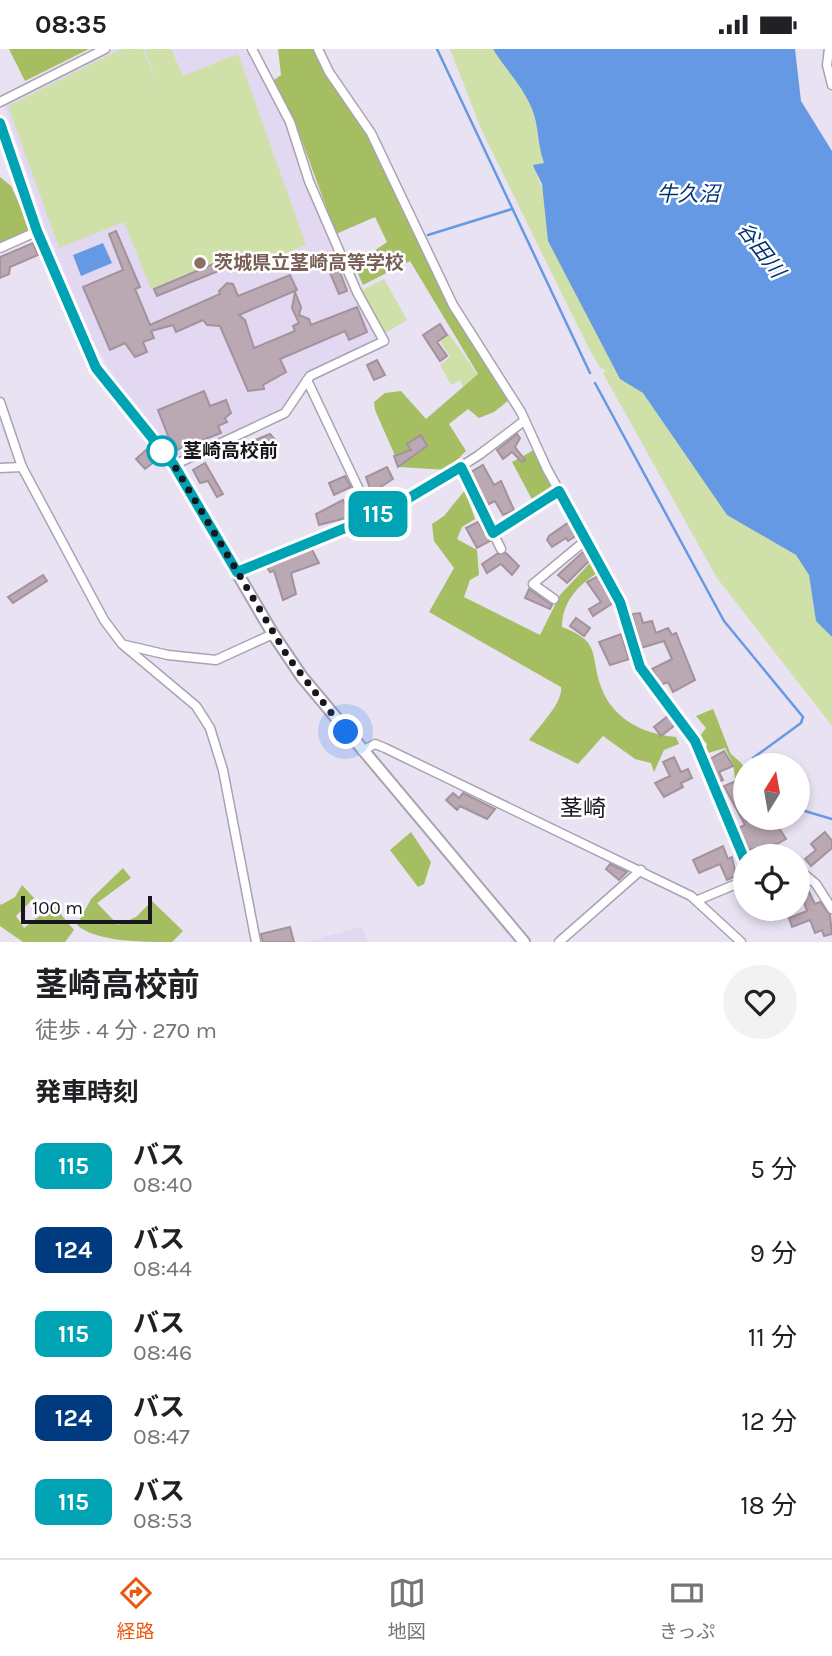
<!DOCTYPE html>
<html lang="ja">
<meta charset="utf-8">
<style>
:root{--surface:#fff;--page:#f2f2f2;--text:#202124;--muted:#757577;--line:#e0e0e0;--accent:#ea580c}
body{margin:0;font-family:Karla,"Noto Sans JP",sans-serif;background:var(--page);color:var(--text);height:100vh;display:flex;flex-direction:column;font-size:26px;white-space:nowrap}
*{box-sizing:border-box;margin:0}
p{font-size:23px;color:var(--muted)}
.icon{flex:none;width:38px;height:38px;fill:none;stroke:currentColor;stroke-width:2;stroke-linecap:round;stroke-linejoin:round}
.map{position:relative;height:893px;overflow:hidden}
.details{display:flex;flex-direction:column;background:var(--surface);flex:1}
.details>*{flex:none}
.badge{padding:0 14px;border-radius:10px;font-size:24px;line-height:46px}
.needle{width:46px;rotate:11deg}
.fabs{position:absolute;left:733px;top:704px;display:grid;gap:14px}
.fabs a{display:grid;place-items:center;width:77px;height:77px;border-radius:50%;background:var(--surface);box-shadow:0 4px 10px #0003;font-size:35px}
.scale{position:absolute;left:21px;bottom:18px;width:131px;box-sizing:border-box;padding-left:7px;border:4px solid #18161c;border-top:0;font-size:19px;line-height:24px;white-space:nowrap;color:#18161c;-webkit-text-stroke:5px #fff;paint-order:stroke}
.you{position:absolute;width:35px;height:35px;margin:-18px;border:5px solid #fff;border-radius:50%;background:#1a73e8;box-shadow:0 0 0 10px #1a73e833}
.map>.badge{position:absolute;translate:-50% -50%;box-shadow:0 0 0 4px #fff}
h2{padding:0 35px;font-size:26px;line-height:63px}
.round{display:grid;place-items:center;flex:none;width:74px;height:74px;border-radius:37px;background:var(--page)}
.overview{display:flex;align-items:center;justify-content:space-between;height:119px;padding:0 35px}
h1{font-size:33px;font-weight:700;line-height:52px}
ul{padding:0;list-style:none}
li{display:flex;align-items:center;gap:21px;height:84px;padding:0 35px}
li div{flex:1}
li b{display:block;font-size:26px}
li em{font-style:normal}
li .badge{min-width:77px;font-weight:700;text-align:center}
.status{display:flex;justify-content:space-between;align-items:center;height:49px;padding:0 35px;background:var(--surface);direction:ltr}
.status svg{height:19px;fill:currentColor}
.menu{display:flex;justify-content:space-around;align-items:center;height:98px;border-top:2px solid var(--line);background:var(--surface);font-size:19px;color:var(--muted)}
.menu a{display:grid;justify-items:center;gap:4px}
.menu .current{color:var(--accent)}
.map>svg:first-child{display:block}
</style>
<div class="status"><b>08:35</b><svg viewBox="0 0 49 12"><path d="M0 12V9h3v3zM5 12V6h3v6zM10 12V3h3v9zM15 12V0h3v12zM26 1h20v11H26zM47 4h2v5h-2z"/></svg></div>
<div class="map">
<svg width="832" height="893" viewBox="0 0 832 893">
<rect width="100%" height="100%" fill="#e9e2f3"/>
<g fill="#e2d8f1">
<polygon points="115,0 248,0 287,78 305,134 354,246 377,287 375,291 303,326 284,362 179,409 120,337 93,293 47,182 4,56"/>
<polygon points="361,878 369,893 306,893"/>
</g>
<g fill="#cfe0a9">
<polygon points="121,0 143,0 159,37 145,0 171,0 183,27 238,5 306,196 242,222 235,205 151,240 124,173 59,199 8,57"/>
<path d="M450,0h43c13,20 30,37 39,60 7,18 6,36 12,54l-10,2v3l86,211 23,13 84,123 69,40 13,19 7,46 16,17v89l-115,-148 -114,-205 3,-3 -6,-2 -11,-19 -107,-218z"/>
<polygon points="384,230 407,271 385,284 361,242"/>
<polygon points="449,285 478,326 463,338 460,331 451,336 440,316 450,308 440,292"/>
</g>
<g fill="#a5be62">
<polygon points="9,0 89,0 25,32"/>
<polygon points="278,0 313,0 318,12 357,65 449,256 509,351 494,363 479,369 468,360 449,375 466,402 447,421 400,418 375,361 374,353 385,344 401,342 426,370 478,325 410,212 363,236 354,216 387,193 375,168 336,185 295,73 271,33 281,26"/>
<polygon points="0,128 11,137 31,181 0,195"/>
<polygon points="534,401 556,442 534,454 512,413"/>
<path d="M465,441l10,29 -13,8 -5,12 20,11 2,25 -9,5 -6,17 76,38 20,-40 30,-32 9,9c-21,13 -37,30 -37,55 36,14 29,23 37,54 10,36 42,53 77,56l3,7 -15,6 -10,22 -3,-9 -16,-4 -32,-23 -25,28 -49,-24c10,-14 34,-37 32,-53l-132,-75 25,-44 -20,-27 -2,-17 12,-8z"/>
<path d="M713,660c4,9 16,41 18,45 7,7 12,8 14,18l-10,6 -2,-14 -8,-16 -20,6 2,-10 -7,-8 6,-8 -10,-12z"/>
<polygon points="411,783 431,813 424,835 418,838 390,801"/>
<path d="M123,819l8,10 -34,25 21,22 18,-8 16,-16 31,30 -11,11c-30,0 -76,0 -95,-17l14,-26z"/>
<polygon points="22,836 34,849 16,867 24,879 53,856 74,881 65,893 23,893 0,877 0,854 1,856 15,848"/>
</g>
<g fill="#6699e3">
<path d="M493,0h302l6,52 31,50v486l-16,-16 -7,-46 -13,-20 -69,-40 -84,-122 -23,-14 -72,-138 -6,-57 -8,-16 -1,-3 11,-2c-7,-20 -5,-37 -12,-54 -9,-23 -27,-40 -39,-60z"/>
<polygon points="103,194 112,214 81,227 73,206"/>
</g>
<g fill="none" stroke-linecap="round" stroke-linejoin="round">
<g stroke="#6699e3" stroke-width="2.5">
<polyline points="437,0 590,324"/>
<polyline points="428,186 512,160"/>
<polyline points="595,334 724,572 803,668 801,674 753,709"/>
<polyline points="798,760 832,770"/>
</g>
</g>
<g fill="#baa8b2" stroke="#a3929c" stroke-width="2">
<polygon points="116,182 140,238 135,240 150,276 220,245 219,242 227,234 233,235 238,247 290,226 297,241 239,266 245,271 254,299 295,282 293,277 299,274 292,259 295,243 301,258 299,266 309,270 311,276 357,258 367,283 349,291 345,282 280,310 286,323 263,336 264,340 248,342 220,277 207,276 203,271 176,283 173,276 151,282 154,289 143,293 147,303 135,308 125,294 110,301 83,238 123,221 109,185"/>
<polygon points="33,194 38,206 10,218 9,225 0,229 0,208"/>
<polygon points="218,213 221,221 157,247 154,240"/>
<polygon points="337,215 347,242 339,245 328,219"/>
<polygon points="440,275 447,286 437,293 447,307 440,312 423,286"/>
<polygon points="377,311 385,326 374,331 367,316"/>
<polygon points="204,342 210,357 226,351 231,364 225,369 227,373 218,377 221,384 174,402 158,361"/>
<polygon points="270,385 277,393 261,403 255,391"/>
<polygon points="517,385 520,389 515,398 525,411 522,413 512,403 503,410 497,401"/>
<polygon points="421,386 427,397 398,418 394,407 411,401 407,395"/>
<polygon points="146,401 155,412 145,420 136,410"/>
<polygon points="205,414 223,445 217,448 208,432 200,434 193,421"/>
<polygon points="483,416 494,436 501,432 514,461 503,466 495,452 487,456 471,423"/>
<polygon points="387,418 393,430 379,439 384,450 375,454 366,428"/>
<polygon points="345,427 351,438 334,446 329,434"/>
<polygon points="343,451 348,463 354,461 357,466 319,476 316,465"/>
<polygon points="478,473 490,492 477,499 466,479"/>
<polygon points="569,473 576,487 568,492 566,489 552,498 547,491 549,487"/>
<polygon points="311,499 319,514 291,524 296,545 283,551 274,522 270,523 267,518"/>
<polygon points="584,502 590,511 567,534 558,526"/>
<polygon points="506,504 519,517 512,526 501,515 487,524 482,515 497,505"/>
<polygon points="43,526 47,532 13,554 8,548"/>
<polygon points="598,527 613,554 593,567 589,560 601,553 587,533"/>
<polygon points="529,540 552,556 550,560 525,549"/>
<polygon points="640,564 643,574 652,572 656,584 668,579 672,586 676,584 695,631 673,643 668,633 661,636 652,620 672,610 664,592 641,599 632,565"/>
<polygon points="576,569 590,579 584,587 570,577"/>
<polygon points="621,585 629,610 610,616 599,593"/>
<polygon points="668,667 675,676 661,687 654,678"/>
<polygon points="724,702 733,717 719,723 723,731 719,733 710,710"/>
<polygon points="674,708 681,723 688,720 692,729 681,734 683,738 664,748 655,734 670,727 663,713"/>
<polygon points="741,730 746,740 746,772 772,768 786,790 777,795 748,801 738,779 745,776 724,737"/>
<polygon points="453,744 459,749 463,744 495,760 487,770 460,757 457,761 446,751"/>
<polygon points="825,783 832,792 832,799 811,817 805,810 816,801 811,795 813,793"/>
<polygon points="723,797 728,810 732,808 736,827 727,831 720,815 699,824 693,811"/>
<polygon points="610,815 627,823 619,831 606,820"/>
<polygon points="804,833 815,855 820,853 830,866 832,885 824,887 822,881 815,884 810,871 792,878 789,869 807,862 798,836"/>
<polygon points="290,878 294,893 263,893 261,885"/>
</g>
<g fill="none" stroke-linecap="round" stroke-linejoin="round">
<g stroke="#a9a2b3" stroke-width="11">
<g id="street">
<polyline points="318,0 329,23 371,84 453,256 521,363 547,420 620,553 640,618 695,692 746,814"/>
<polyline points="829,0 827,16 832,36"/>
<polyline points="0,53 105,0"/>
<polyline points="0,199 38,182"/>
<polyline points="307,331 372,468"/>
<polyline points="0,353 22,418 104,571 122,595 196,657 210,679 223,721 256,893"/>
<polyline points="174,416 285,364 310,327 384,292 357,243 309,132 290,73 252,0"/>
<polyline points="461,418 501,500"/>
<polyline points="0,419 22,418"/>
<polyline points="493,484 559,442"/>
<polyline points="237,523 409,451 479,406 524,372"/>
<polyline points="554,550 533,535 586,491"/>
<polyline points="125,596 168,606 216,611 273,585"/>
<polyline points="362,702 375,695 385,699 691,847 741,893"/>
<polyline points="798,820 816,835 832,860"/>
<polyline points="698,851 746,831"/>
<polyline points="559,893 641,821"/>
</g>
</g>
<g stroke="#a9a2b3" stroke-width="14">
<polyline id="secondary" points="0,74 38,182 96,319 174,416 273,585 302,628 524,893"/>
</g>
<use href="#street" stroke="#fff" stroke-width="8"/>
<use href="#secondary" stroke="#fff" stroke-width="10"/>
</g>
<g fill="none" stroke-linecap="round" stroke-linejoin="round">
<g stroke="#fff" stroke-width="16">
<polyline id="line" points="0,74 37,182 96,319 174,416 237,523 387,462 461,418 493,484 559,442 620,553 640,618 695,692 746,814"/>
</g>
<use href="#line" stroke="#00a3b4" stroke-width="10"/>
<polyline stroke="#18161c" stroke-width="7" stroke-dasharray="0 12.6" points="162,402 157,396 174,416 288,608 346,683"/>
</g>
<circle fill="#8d6e63" stroke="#fff" stroke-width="2.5" cx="200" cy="214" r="7"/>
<circle fill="#fff" stroke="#00a3b4" stroke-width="3.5" cx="162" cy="402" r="14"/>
<g text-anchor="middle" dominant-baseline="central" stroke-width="5" stroke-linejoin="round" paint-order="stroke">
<g font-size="19" font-weight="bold" fill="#785e54" stroke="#fff" text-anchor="start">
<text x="214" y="214">茨城県立茎崎高等学校</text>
</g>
<g font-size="19" font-weight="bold" fill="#18161c" stroke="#fff" text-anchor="start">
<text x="183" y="402">茎崎高校前</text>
</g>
<g font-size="21" font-style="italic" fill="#003474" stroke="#fff">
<text x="688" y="145">牛久沼</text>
<text transform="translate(761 201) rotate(53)">谷田川</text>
</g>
<g font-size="23" fill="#18161c" stroke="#fff">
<text x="583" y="759">茎崎</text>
</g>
</g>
</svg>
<div class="fabs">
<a><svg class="needle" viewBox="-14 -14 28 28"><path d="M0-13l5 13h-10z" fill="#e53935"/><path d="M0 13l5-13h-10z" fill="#757577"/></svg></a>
<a><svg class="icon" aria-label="locate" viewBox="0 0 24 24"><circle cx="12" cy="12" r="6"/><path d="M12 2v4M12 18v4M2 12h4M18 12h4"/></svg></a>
</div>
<div class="scale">100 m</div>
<div class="you" style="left:346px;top:683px"></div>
<b class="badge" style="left:378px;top:465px;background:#00a3b4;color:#fff">115</b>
</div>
<section class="details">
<div class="overview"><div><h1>茎崎高校前</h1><p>徒歩 · 4 分 · 270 m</p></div><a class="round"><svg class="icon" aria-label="heart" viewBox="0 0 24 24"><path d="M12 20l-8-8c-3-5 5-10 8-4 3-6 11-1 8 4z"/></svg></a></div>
<h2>発車時刻</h2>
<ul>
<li><span class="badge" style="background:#00a3b4;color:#fff">115</span><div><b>バス</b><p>08:40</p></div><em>5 分</em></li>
<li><span class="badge" style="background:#003b80;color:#fff">124</span><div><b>バス</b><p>08:44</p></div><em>9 分</em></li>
<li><span class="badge" style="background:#00a3b4;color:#fff">115</span><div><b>バス</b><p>08:46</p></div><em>11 分</em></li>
<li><span class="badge" style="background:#003b80;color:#fff">124</span><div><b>バス</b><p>08:47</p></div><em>12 分</em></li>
<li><span class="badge" style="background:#00a3b4;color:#fff">115</span><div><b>バス</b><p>08:53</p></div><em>18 分</em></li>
</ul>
</section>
<nav class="menu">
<a class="current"><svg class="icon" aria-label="directions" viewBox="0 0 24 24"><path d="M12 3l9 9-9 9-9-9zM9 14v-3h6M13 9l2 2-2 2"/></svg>経路</a>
<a><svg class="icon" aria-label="map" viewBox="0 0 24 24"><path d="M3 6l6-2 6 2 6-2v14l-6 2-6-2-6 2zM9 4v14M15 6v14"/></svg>地図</a>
<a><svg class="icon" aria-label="tickets" viewBox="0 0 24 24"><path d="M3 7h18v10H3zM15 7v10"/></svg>きっぷ</a>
</nav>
